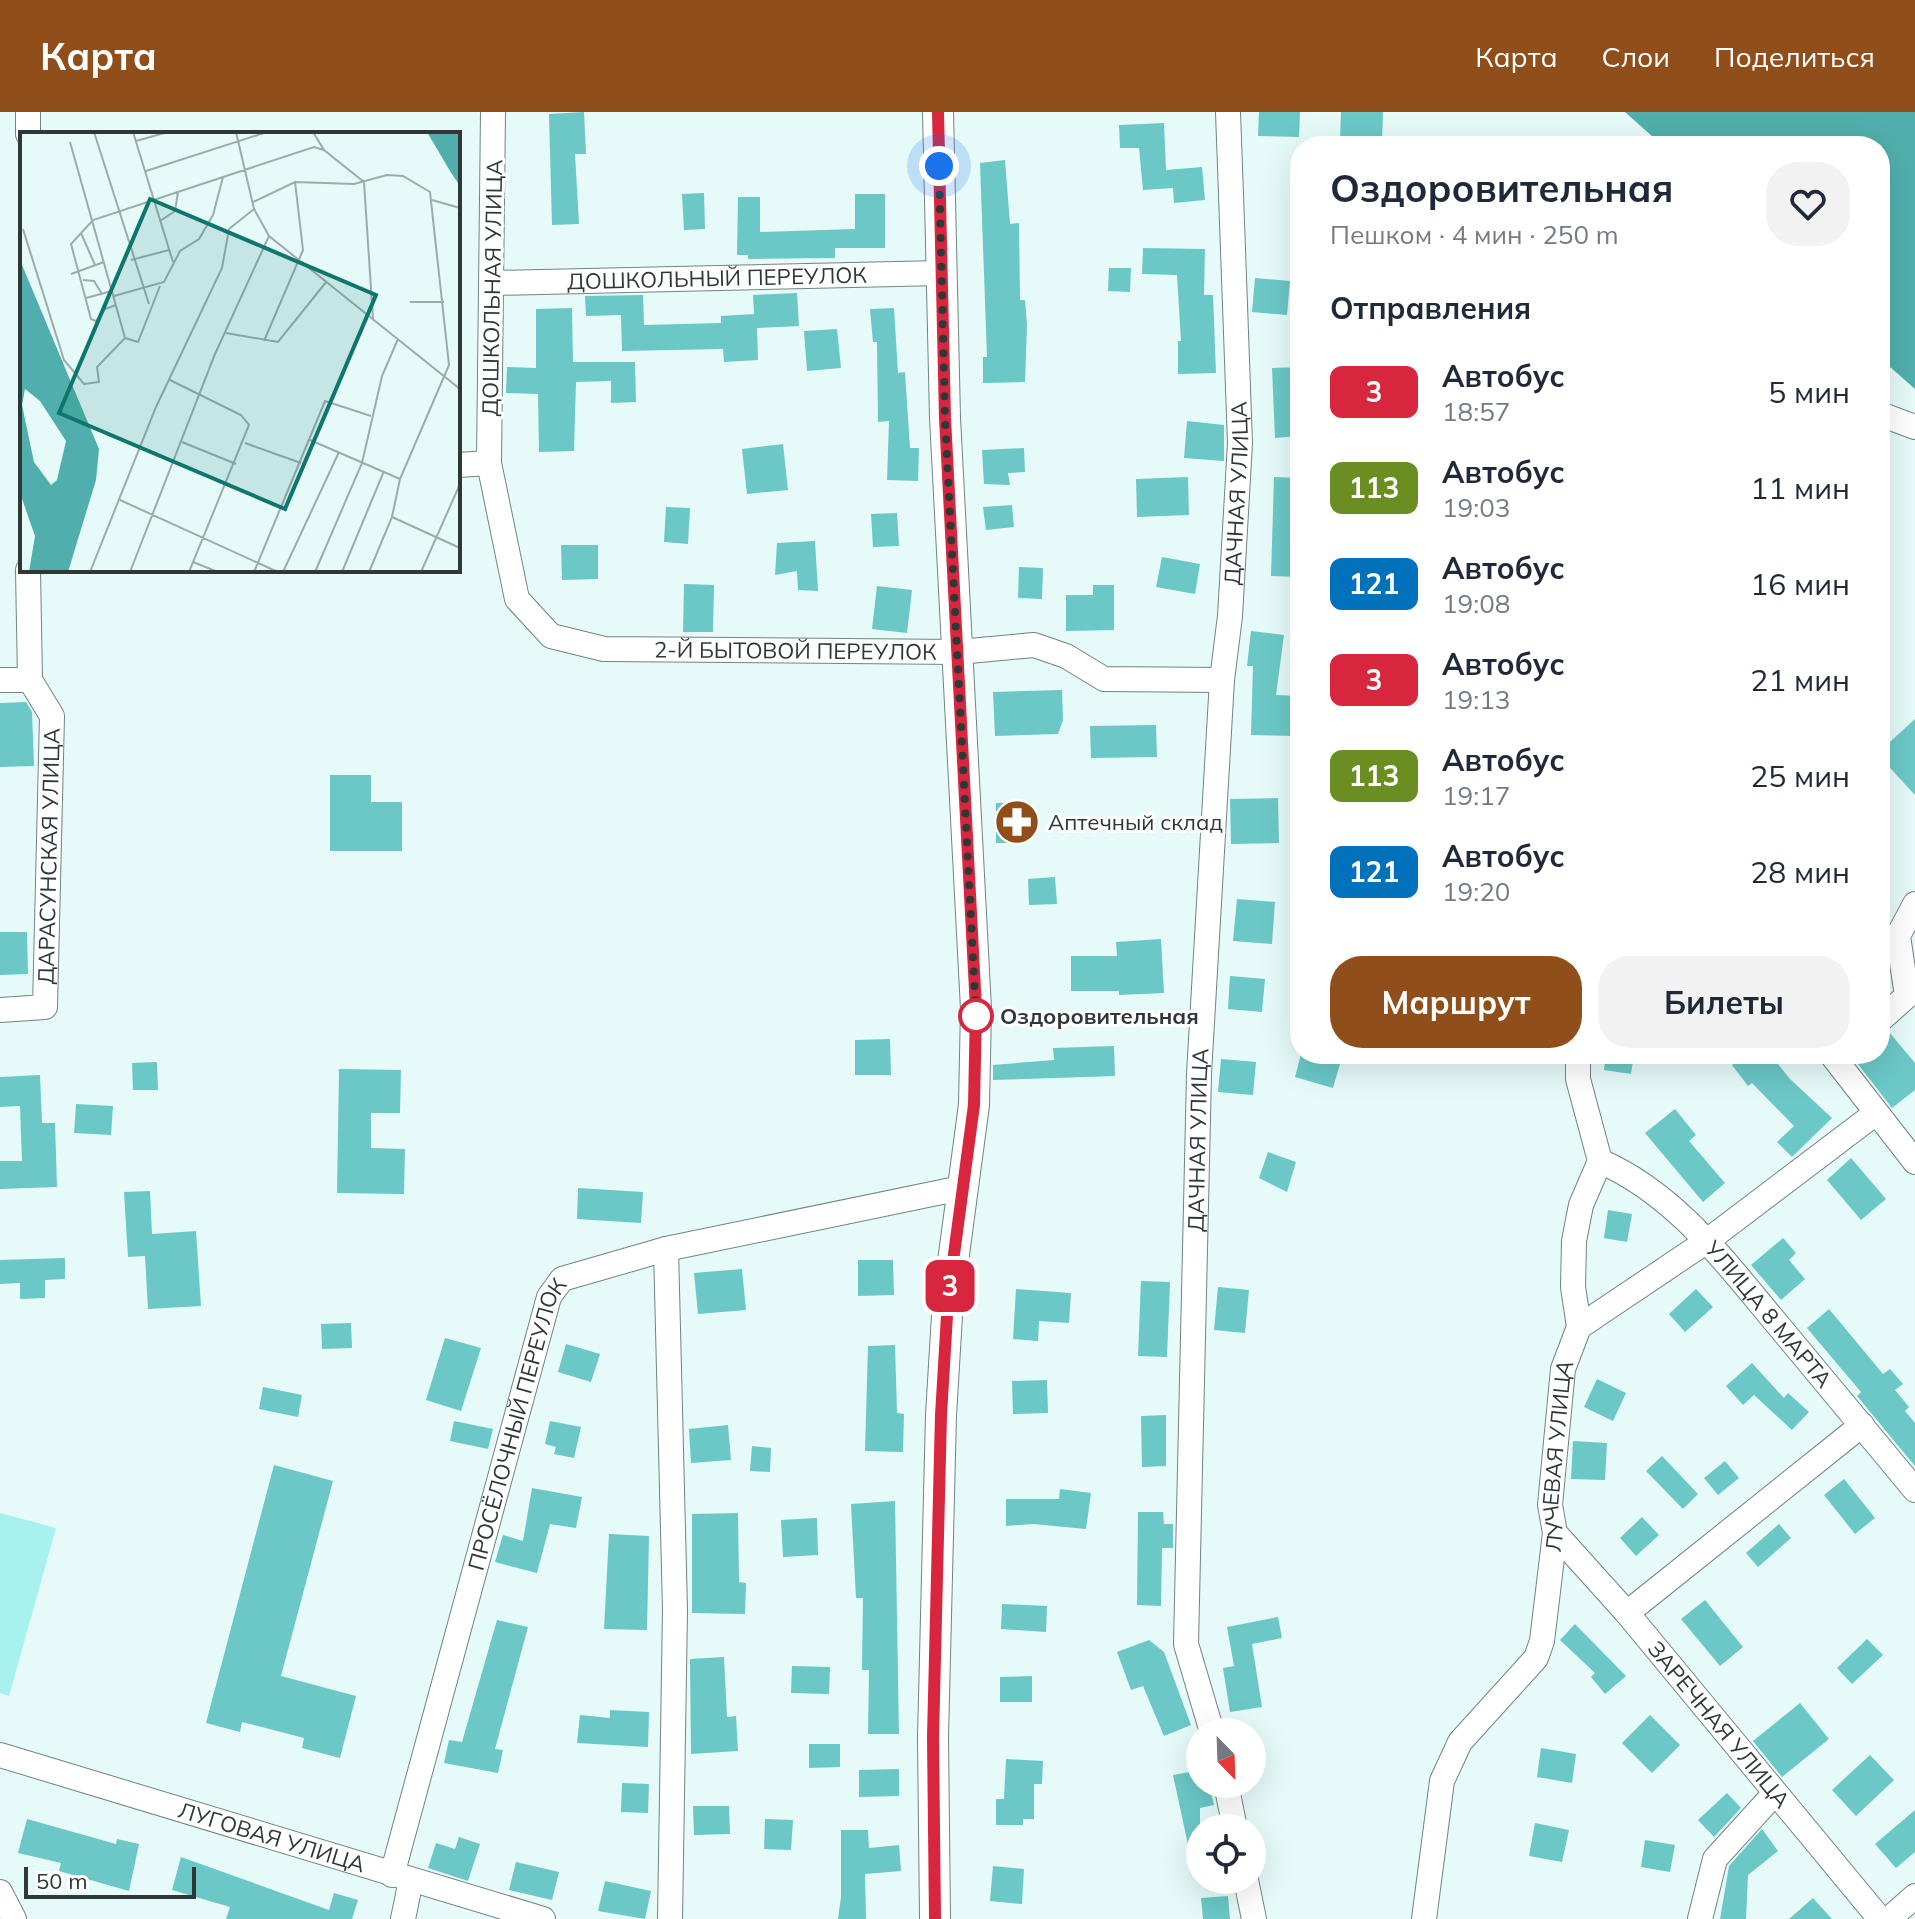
<!DOCTYPE html>
<html lang="ru">
<meta charset="utf-8">
<style>
:root{--surface:#fff;--page:#f2f2f3;--text:#1f2937;--muted:#747a83;--accent:#904e1b}
body{margin:0;font-family:Mulish,sans-serif;background:var(--page);color:var(--text);height:100vh;display:flex;flex-direction:column;font-size:30px;white-space:nowrap}
*{box-sizing:border-box;margin:0}
p{font-size:26px;color:var(--muted)}
.icon{flex:none;width:44px;height:44px;fill:none;stroke:currentColor;stroke-width:2;stroke-linecap:round;stroke-linejoin:round}
.map{position:relative;flex:1;overflow:hidden}
.panel{position:absolute;left:1290px;top:24px;width:600px;height:928px;display:flex;flex-direction:column;background:var(--surface);border-radius:32px;box-shadow:0 8px 32px #0002}
.panel>*{flex:none}
.badge{padding:0 16px;border-radius:12px;font-size:28px;line-height:52px}
.needle{width:52px;rotate:157deg}
.fabs{position:absolute;left:1186px;top:1606px;display:grid;gap:16px}
.fabs a{display:grid;place-items:center;width:80px;height:80px;border-radius:50%;background:var(--surface);box-shadow:0 8px 32px #0002;font-size:40px}
.scale{position:absolute;left:24px;bottom:20px;width:172px;box-sizing:border-box;padding-left:8px;border:4px solid #2f3737;border-top:0;font-size:22px;line-height:28px;white-space:nowrap;color:#2f3737;-webkit-text-stroke:6px #fff;paint-order:stroke}
.you{position:absolute;width:40px;height:40px;margin:-20px;border:6px solid #fff;border-radius:50%;background:#1a73e8;box-shadow:0 0 0 12px #1a73e833}
.map>.badge{position:absolute;translate:-50% -50%;box-shadow:0 0 0 4px #fff}
h2{padding:0 40px;font-size:30px;line-height:72px}
.round{display:grid;place-items:center;flex:none;width:84px;height:84px;border-radius:32px;background:var(--page)}
.summary{display:flex;align-items:center;justify-content:space-between;height:136px;padding:0 40px}
h1{font-size:38px;font-weight:700;line-height:60px}
.action{display:flex;gap:16px;margin-top:auto;padding:16px 40px}
.action a{flex:1;height:92px;border-radius:32px;background:var(--accent);color:#fff;font-size:32px;font-weight:700;line-height:92px;text-align:center}
.action a+a{background:var(--page);color:var(--text)}
ul{padding:0;list-style:none}
li{display:flex;align-items:center;gap:24px;height:96px;padding:0 40px}
li div{flex:1}
li b{display:block;font-size:30px}
li em{font-style:normal}
li .badge{min-width:88px;font-weight:700;text-align:center}
header{display:flex;align-items:center;gap:48px;box-sizing:border-box;height:112px;padding:0 40px;background:var(--accent);color:#fff}
header strong{font-size:38px}
nav{display:flex;gap:44px;margin-inline-start:auto;font-size:28px}
.map>svg:first-child{display:block}
</style>
<header>
<strong>Карта</strong>
<nav><a>Карта</a><a>Слои</a><a>Поделиться</a></nav>
</header>
<div class="map">
<svg width="1915" height="1807" viewBox="0 0 1915 1807">
<rect width="100%" height="100%" fill="#e5faf9"/>
<polygon fill="#a7f1ee" points="0,1401 56,1416 9,1584 0,1581"/>
<polygon fill="#50afac" points="1625,0 1915,0 1915,277 1880,246 1880,34 1663,34"/>
<g fill="#6bc8c6">
<polygon points="584,0 586,42 575,42 579,112 552,113 549,2"/>
<polygon points="1259,0 1300,0 1299,25 1258,24"/>
<polygon points="1341,0 1383,0 1382,29 1340,27"/>
<polygon points="1164,11 1166,58 1202,55 1205,88 1174,91 1173,76 1143,78 1139,36 1120,36 1119,13"/>
<polygon points="1005,48 1010,112 1019,111 1020,188 1025,188 1027,212 1025,270 983,271 983,245 987,245 980,51"/>
<polygon points="704,81 705,117 684,118 682,82"/>
<polygon points="855,82 885,82 885,136 835,136 835,146 748,147 748,143 737,143 738,85 760,85 760,120 855,117"/>
<polygon points="1143,136 1205,137 1204,183 1213,183 1216,261 1178,262 1178,229 1181,229 1177,163 1142,162"/>
<polygon points="1109,156 1131,156 1130,180 1108,179"/>
<polygon points="1255,166 1290,169 1287,203 1252,200"/>
<polygon points="797,181 799,214 757,216 758,248 724,250 723,237 622,239 621,203 586,204 585,184 643,183 644,213 721,211 721,204 754,202 753,183"/>
<polygon points="572,196 573,250 635,250 636,290 611,291 611,269 576,270 574,339 539,340 538,282 506,281 507,255 536,256 536,197"/>
<polygon points="894,196 898,261 905,260 910,336 919,336 918,369 887,368 889,309 878,310 877,230 873,230 870,197"/>
<polygon points="837,217 841,256 807,259 804,219"/>
<polygon points="1300,255 1300,324 1275,326 1272,256"/>
<polygon points="1187,309 1224,313 1224,349 1184,346"/>
<polygon points="783,332 788,378 747,382 742,337"/>
<polygon points="1024,336 1025,360 1008,361 1010,373 984,372 982,338"/>
<polygon points="1188,365 1189,403 1137,405 1136,367"/>
<polygon points="1274,365 1300,366 1300,465 1271,464"/>
<polygon points="1012,393 1014,415 986,418 983,395"/>
<polygon points="666,395 690,396 688,432 664,430"/>
<polygon points="897,401 899,434 873,435 871,402"/>
<polygon points="815,429 818,479 798,478 797,459 775,463 777,431"/>
<polygon points="561,433 598,433 598,467 562,468"/>
<polygon points="1162,445 1200,452 1195,482 1156,475"/>
<polygon points="1019,455 1043,456 1042,487 1018,486"/>
<polygon points="684,472 714,473 713,520 683,520"/>
<polygon points="1093,473 1114,473 1114,518 1066,519 1066,483 1093,483"/>
<polygon points="877,474 912,478 907,521 872,517"/>
<polygon points="1251,519 1284,523 1276,583 1300,584 1300,624 1251,623 1253,554 1247,554"/>
<polygon points="1062,578 1063,608 1058,622 995,624 993,580"/>
<polygon points="26,590 32,600 34,654 0,655 0,591"/>
<polygon points="1915,607 1915,683 1880,645 1880,639"/>
<polygon points="1156,613 1157,645 1091,646 1090,614"/>
<polygon points="330,663 371,663 371,690 402,690 402,739 330,739"/>
<polygon points="1278,686 1279,731 1231,732 1230,687"/>
<polygon points="996,691 1026,691 1025,731 996,731"/>
<polygon points="1055,765 1057,792 1029,793 1028,767"/>
<polygon points="1237,787 1275,790 1272,832 1233,829"/>
<polygon points="0,820 27,820 28,862 0,863"/>
<polygon points="1161,827 1164,881 1119,883 1119,879 1071,879 1071,844 1117,844 1116,830"/>
<polygon points="1230,864 1265,867 1262,900 1228,897"/>
<polygon points="1889,920 1915,951 1915,978 1892,996 1850,942 1880,942 1880,923"/>
<polygon points="890,927 891,963 855,963 855,928"/>
<polygon points="1114,934 1115,964 993,968 993,953 1054,948 1053,936"/>
<polygon points="1301,942 1343,942 1333,976 1295,965"/>
<polygon points="1606,942 1634,942 1631,962 1604,958"/>
<polygon points="1745,942 1770,942 1790,967 1832,1006 1792,1045 1777,1030 1794,1014 1752,971 1748,974 1732,953"/>
<polygon points="1221,947 1256,950 1253,983 1218,980"/>
<polygon points="157,950 158,978 133,978 132,951"/>
<polygon points="339,957 401,958 400,1001 371,1001 371,1036 405,1037 404,1082 337,1081"/>
<polygon points="40,963 42,1011 55,1011 57,1075 0,1077 0,1049 22,1049 20,994 0,995 0,965"/>
<polygon points="76,992 113,994 111,1023 74,1021"/>
<polygon points="1675,997 1696,1023 1689,1029 1725,1071 1703,1090 1645,1021"/>
<polygon points="1268,1040 1296,1050 1287,1080 1259,1066"/>
<polygon points="1851,1046 1886,1087 1861,1108 1827,1068"/>
<polygon points="578,1076 643,1080 641,1111 577,1107"/>
<polygon points="150,1079 152,1122 196,1119 201,1194 148,1197 145,1144 128,1145 124,1080"/>
<polygon points="1608,1098 1632,1102 1627,1130 1604,1126"/>
<polygon points="1783,1126 1796,1141 1789,1148 1805,1167 1781,1188 1751,1153"/>
<polygon points="65,1146 65,1167 45,1168 45,1186 20,1187 20,1171 0,1172 0,1148"/>
<polygon points="858,1148 893,1148 894,1183 858,1184"/>
<polygon points="742,1157 746,1198 698,1202 694,1161"/>
<polygon points="1141,1169 1170,1170 1167,1245 1138,1244"/>
<polygon points="1218,1175 1249,1178 1245,1221 1214,1218"/>
<polygon points="1016,1177 1071,1181 1069,1211 1039,1209 1038,1229 1013,1227"/>
<polygon points="1696,1177 1713,1195 1685,1220 1669,1202"/>
<polygon points="1829,1197 1883,1262 1890,1257 1903,1272 1895,1278 1909,1295 1905,1299 1915,1311 1915,1354 1857,1284 1861,1280 1807,1216"/>
<polygon points="351,1211 352,1236 322,1237 321,1212"/>
<polygon points="445,1226 481,1236 461,1299 426,1288"/>
<polygon points="566,1232 600,1242 591,1270 558,1260"/>
<polygon points="895,1233 897,1301 904,1302 903,1340 865,1339 868,1234"/>
<polygon points="1752,1251 1784,1286 1788,1281 1809,1300 1792,1318 1754,1283 1743,1293 1726,1274"/>
<polygon points="1597,1267 1626,1281 1613,1309 1584,1295"/>
<polygon points="1047,1268 1048,1301 1013,1302 1012,1269"/>
<polygon points="263,1275 302,1283 298,1305 259,1297"/>
<polygon points="1166,1303 1166,1354 1142,1355 1141,1304"/>
<polygon points="454,1309 493,1317 488,1337 450,1329"/>
<polygon points="550,1309 581,1315 574,1346 554,1342 556,1335 545,1332"/>
<polygon points="728,1313 731,1348 691,1351 689,1317"/>
<polygon points="1573,1329 1607,1331 1605,1368 1571,1367"/>
<polygon points="752,1334 771,1336 770,1360 750,1359"/>
<polygon points="1662,1344 1698,1382 1683,1397 1646,1359"/>
<polygon points="1725,1349 1739,1366 1718,1383 1704,1366"/>
<polygon points="274,1353 333,1369 281,1564 356,1584 340,1646 302,1636 304,1626 242,1610 240,1620 206,1611"/>
<polygon points="1844,1367 1875,1406 1855,1422 1824,1383"/>
<polygon points="532,1376 582,1385 576,1416 550,1412 537,1461 495,1450 503,1423 523,1429"/>
<polygon points="1060,1377 1091,1381 1086,1417 1033,1412 1006,1414 1006,1387 1059,1387"/>
<polygon points="895,1389 899,1622 868,1622 869,1558 862,1558 863,1486 856,1486 851,1392"/>
<polygon points="1138,1400 1163,1400 1164,1412 1173,1412 1173,1436 1162,1436 1161,1494 1137,1493"/>
<polygon points="738,1401 739,1470 746,1471 745,1502 692,1501 692,1402"/>
<polygon points="1642,1405 1659,1423 1636,1444 1620,1426"/>
<polygon points="817,1406 818,1443 783,1445 781,1408"/>
<polygon points="1779,1412 1791,1426 1758,1455 1746,1441"/>
<polygon points="609,1422 649,1424 647,1518 604,1517"/>
<polygon points="1705,1488 1743,1535 1720,1554 1681,1507"/>
<polygon points="1002,1492 1047,1494 1046,1520 1001,1517"/>
<polygon points="1278,1505 1282,1526 1252,1532 1262,1595 1230,1600 1223,1556 1234,1554 1227,1515"/>
<polygon points="497,1508 528,1515 495,1637 503,1638 498,1661 444,1651 449,1628 462,1630"/>
<polygon points="1575,1512 1626,1564 1605,1582 1591,1565 1595,1561 1560,1528"/>
<polygon points="1867,1527 1883,1543 1852,1572 1837,1556"/>
<polygon points="1149,1528 1164,1540 1191,1613 1164,1624 1143,1574 1131,1578 1117,1540"/>
<polygon points="724,1545 727,1605 736,1604 738,1639 691,1642 690,1547"/>
<polygon points="792,1554 830,1555 829,1582 791,1581"/>
<polygon points="1032,1564 1032,1590 1000,1590 1000,1565"/>
<polygon points="1800,1591 1829,1627 1782,1665 1753,1629"/>
<polygon points="610,1598 649,1600 648,1635 577,1631 580,1603 610,1606"/>
<polygon points="1650,1603 1680,1633 1652,1661 1622,1631"/>
<polygon points="809,1632 840,1632 840,1655 809,1656"/>
<polygon points="1541,1636 1576,1642 1572,1671 1537,1665"/>
<polygon points="1870,1643 1894,1668 1856,1704 1832,1678"/>
<polygon points="1006,1647 1043,1649 1042,1672 1034,1672 1034,1707 1023,1707 1023,1713 996,1713 996,1687 1004,1687"/>
<polygon points="899,1657 899,1684 859,1685 859,1658"/>
<polygon points="1200,1658 1200,1672 1209,1672 1214,1693 1200,1696 1200,1750 1192,1751 1173,1663"/>
<polygon points="622,1671 649,1672 648,1701 621,1700"/>
<polygon points="1727,1681 1741,1696 1714,1725 1698,1708"/>
<polygon points="693,1694 729,1694 730,1722 694,1723"/>
<polygon points="1915,1698 1915,1740 1896,1756 1875,1732"/>
<polygon points="27,1707 116,1732 117,1727 139,1732 129,1779 59,1759 61,1751 18,1741"/>
<polygon points="765,1707 793,1708 791,1738 764,1737"/>
<polygon points="1535,1711 1569,1718 1562,1750 1529,1744"/>
<polygon points="1762,1717 1778,1739 1748,1763 1746,1807 1720,1807 1729,1754"/>
<polygon points="841,1718 868,1718 869,1736 899,1733 901,1759 865,1762 866,1807 838,1807 841,1785"/>
<polygon points="459,1725 480,1732 468,1769 428,1756 436,1731 455,1737"/>
<polygon points="1645,1728 1675,1733 1670,1760 1641,1755"/>
<polygon points="181,1745 329,1798 334,1781 358,1788 352,1807 226,1807 230,1795 172,1778"/>
<polygon points="516,1750 559,1760 552,1788 509,1778"/>
<polygon points="993,1754 1024,1757 1022,1792 990,1789"/>
<polygon points="605,1769 651,1779 645,1807 598,1799"/>
<polygon points="1228,1784 1230,1807 1203,1807 1201,1786"/>
<polygon points="1813,1786 1832,1807 1789,1807"/>
</g>
<g fill="none" stroke-linecap="round" stroke-linejoin="round">
<g stroke="#718483" stroke-width="26">
<g id="minor">
<path id="s1" d="M493,0l-4,351 28,136 34,37 53,13 354,3 76,-7 32,11 38,23 118,1"/>
<polyline points="28,22 28,0"/>
<path id="s2" d="M493,171l448,-10"/>
<polyline points="1880,302 1915,315"/>
<polyline points="458,353 489,351"/>
<polyline points="0,568 30,568"/>
<path id="s3" d="M0,898l45,-3 7,-291 -22,-36 -2,-110"/>
<polyline points="1880,908 1907,884 1898,824 1915,792"/>
<polyline points="1578,942 1578,967 1600,1049 1581,1093 1574,1129 1573,1175 1579,1215"/>
<polyline points="1831,942 1915,1050"/>
<path id="s4" d="M1600,1049c77,34 125,101 178,164 46,55 92,110 137,165"/>
<polyline points="666,1137 675,1498 670,1807"/>
<path id="s5" d="M1555,1421l72,80 253,306"/>
<polyline points="1627,1501 1862,1313"/>
<path id="s6" d="M1212,1620l-26,-88 13,-570 23,-394 8,-64 10,-173 -12,-331"/>
<path id="s7" d="M0,1643l543,164"/>
<polyline points="1226,1672 1235,1716"/>
<path id="s8" d="M392,1763l157,-578 13,-18 104,-30 295,-61"/>
<polyline points="1246,1768 1254,1807"/>
<polyline points="0,1780 14,1807"/>
<polyline points="403,1807 411,1768"/>
<path id="s9" d="M1424,1807l18,-138 18,-39 76,-84 6,-17 13,-108 -5,-28 13,-136 16,-42 128,-86 169,-128"/>
<polyline points="1700,1807 1715,1747 1775,1681"/>
<polyline points="1889,1807 1915,1784"/>
</g>
</g>
<g stroke="#718483" stroke-width="32">
<polyline id="tertiary" points="935,1807 933,1625 941,1303 948,1187 974,993 976,897 945,306 938,0"/>
</g>
<use href="#minor" stroke="#fff" stroke-width="24"/>
<use href="#tertiary" stroke="#fff" stroke-width="30"/>
</g>
<g fill="none" stroke-linecap="round" stroke-linejoin="round">
<g stroke="#fff" stroke-width="18">
<polyline id="line" points="935,1807 933,1625 941,1303 948,1187 974,993 976,897 945,306 938,0"/>
</g>
<use href="#line" stroke="#d7263d" stroke-width="12"/>
<polyline stroke="#2f3737" stroke-width="8" stroke-dasharray="0 14.4" points="939,54 945,306 976,904"/>
</g>
<defs>
<g id="pharmacy-disc" transform="scale(2.3)"><circle r="9.5" fill="#904e1b" stroke="#fff"/><path d="M-2-6h4v4h4v4h-4v4h-4v-4h-4v-4h4Z" fill="#fff"/></g>
</defs>
<g fill-rule="evenodd">
<use href="#pharmacy-disc" x="1017" y="710"/>
</g>
<circle fill="#fff" stroke="#d7263d" stroke-width="4" cx="976" cy="904" r="16"/>
<g text-anchor="middle" dominant-baseline="central" stroke-width="6" stroke-linejoin="round" paint-order="stroke">
<g font-size="22" fill="#2f3737" stroke="#fff">
<text stroke="none"><textPath href="#s2" startOffset="224">ДОШКОЛЬНЫЙ ПЕРЕУЛОК</textPath></text>
<text transform="translate(492 176) rotate(-89)">ДОШКОЛЬНАЯ УЛИЦА</text>
<text stroke="none"><textPath href="#s6" startOffset="1244">ДАЧНАЯ УЛИЦА</textPath></text>
<text stroke="none"><textPath href="#s1" startOffset="786">2-Й БЫТОВОЙ ПЕРЕУЛОК</textPath></text>
<text stroke="none"><textPath href="#s3" startOffset="196">ДАРАСУНСКАЯ УЛИЦА</textPath></text>
<text stroke="none"><textPath href="#s6" startOffset="596">ДАЧНАЯ УЛИЦА</textPath></text>
<text stroke="none"><textPath href="#s4" startOffset="230">УЛИЦА 8 МАРТА</textPath></text>
<text stroke="none"><textPath href="#s8" startOffset="468">ПРОСЁЛОЧНЫЙ ПЕРЕУЛОК</textPath></text>
<text stroke="none"><textPath href="#s9" startOffset="500">ЛУЧЕВАЯ УЛИЦА</textPath></text>
<text stroke="none"><textPath href="#s5" startOffset="252">ЗАРЕЧНАЯ УЛИЦА</textPath></text>
<text stroke="none"><textPath href="#s7" startOffset="284">ЛУГОВАЯ УЛИЦА</textPath></text>
</g>
<g font-size="22" fill="#2f3737" stroke="#fff" text-anchor="start">
<text x="1048" y="710">Аптечный склад</text>
</g>
<g font-size="22" font-weight="bold" fill="#2f3737" stroke="#fff" text-anchor="start">
<text x="1000" y="904">Оздоровительная</text>
</g>
</g>
<g transform="translate(20 20)">
<rect width="440" height="440" fill="#e5faf9"/>
<path d="M407,0h33v54l-10,-15zM0,128l79,189 -3,31 -28,92h-39l6,-36 -15,-43zM5,257l15,12 26,40 -9,39 -6,5 -17,-23 -12,-57z" fill="#50afac" fill-rule="evenodd"/>
<path fill="none" stroke="#9cacab" stroke-width="2" d="M74,0l55,172M113,0l40,130M216,0l18,77 15,27 191,153M293,0l11,18 40,32 9,137M116,9l32,-9M50,10l55,196M126,39l121,-39M412,68l28,8M233,70l42,-20 59,2 33,-9 16,1 27,16 19,173 -49,114 -8,38 -23,55M140,89l15,-10 3,-19M3,97l41,131 20,24 15,-2 -2,-15 28,-29 13,4 22,-56M61,101l14,32M111,128l38,-10M51,142l33,-12M63,148l11,1 8,13M94,164l50,-14 16,-31 19,-12 14,-24 10,-38M66,166l26,-7M390,170h34M96,173l-11,4 -9,12 -5,-2 -20,-75 22,-24 221,-73 10,3M206,201l52,9 49,-61M244,209l39,-91 -8,-68M150,248l71,35 8,10 -60,147M290,308l90,39M162,310l54,22M225,311l56,20M100,368l158,72M372,385l68,31M173,430l25,10M70,440l66,-165 66,-139 7,-39 25,-20M110,440l85,-218 54,-118M234,440l71,-171 46,15M263,440l56,-120M295,440l47,-109 20,-87 16,-37M322,440l42,-101M401,440l39,-88"/>
<path fill="#0f766e" fill-opacity="0.15" stroke="#0f766e" stroke-width="4" d="M130,67l226,96 -91,214 -226,-96z"/>
<rect width="440" height="440" fill="none" stroke="#2f3737" stroke-width="4"/>
</g>
</svg>
<div class="fabs">
<a><svg class="needle" viewBox="-14 -14 28 28"><path d="M0-13l5 13h-10z" fill="#e53935"/><path d="M0 13l5-13h-10z" fill="#747a83"/></svg></a>
<a><svg class="icon" aria-label="locate" viewBox="0 0 24 24"><circle cx="12" cy="12" r="6"/><path d="M12 2v4M12 18v4M2 12h4M18 12h4"/></svg></a>
</div>
<div class="scale">50 m</div>
<div class="you" style="left:939px;top:54px"></div>
<b class="badge" style="left:950px;top:1174px;background:#d7263d;color:#fff">3</b>
<section class="panel">
<div class="summary"><div><h1>Оздоровительная</h1><p>Пешком · 4 мин · 250 m</p></div><a class="round"><svg class="icon" aria-label="heart" viewBox="0 0 24 24"><path d="M12 20l-8-8c-3-5 5-10 8-4 3-6 11-1 8 4z"/></svg></a></div>
<h2>Отправления</h2>
<ul>
<li><span class="badge" style="background:#d7263d;color:#fff">3</span><div><b>Автобус</b><p>18:57</p></div><em>5 мин</em></li>
<li><span class="badge" style="background:#6b8e23;color:#fff">113</span><div><b>Автобус</b><p>19:03</p></div><em>11 мин</em></li>
<li><span class="badge" style="background:#0072bc;color:#fff">121</span><div><b>Автобус</b><p>19:08</p></div><em>16 мин</em></li>
<li><span class="badge" style="background:#d7263d;color:#fff">3</span><div><b>Автобус</b><p>19:13</p></div><em>21 мин</em></li>
<li><span class="badge" style="background:#6b8e23;color:#fff">113</span><div><b>Автобус</b><p>19:17</p></div><em>25 мин</em></li>
<li><span class="badge" style="background:#0072bc;color:#fff">121</span><div><b>Автобус</b><p>19:20</p></div><em>28 мин</em></li>
</ul>
<div class="action"><a>Маршрут</a><a>Билеты</a></div>
</section>
</div>
